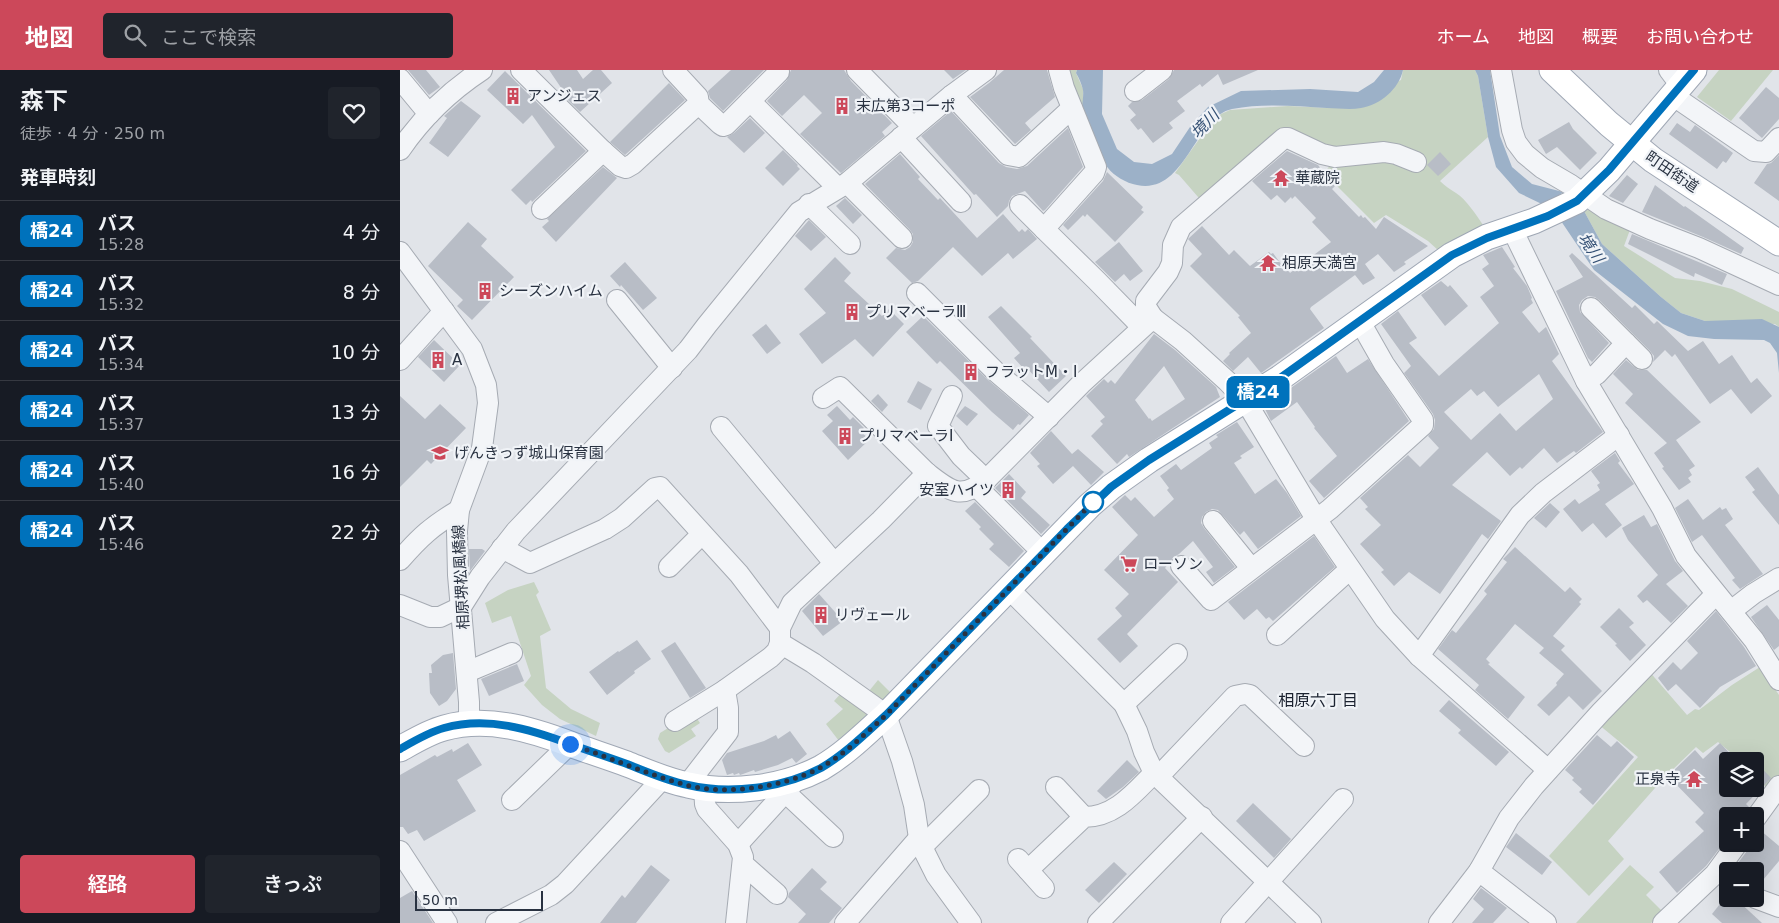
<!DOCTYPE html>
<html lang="ja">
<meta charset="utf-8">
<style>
:root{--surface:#171b24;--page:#20242c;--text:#f1f3f6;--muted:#9ea1a6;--line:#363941;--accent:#cc485a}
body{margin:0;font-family:"DejaVu Sans","Noto Sans JP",sans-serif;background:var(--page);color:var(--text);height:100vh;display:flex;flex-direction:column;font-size:19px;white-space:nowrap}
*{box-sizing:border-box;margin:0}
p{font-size:16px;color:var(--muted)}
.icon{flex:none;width:28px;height:28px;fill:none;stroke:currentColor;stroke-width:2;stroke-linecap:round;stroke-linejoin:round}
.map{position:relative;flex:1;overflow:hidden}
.details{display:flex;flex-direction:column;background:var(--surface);width:400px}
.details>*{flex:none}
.badge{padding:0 10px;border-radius:8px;font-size:18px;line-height:32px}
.tools{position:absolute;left:1319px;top:682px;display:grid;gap:10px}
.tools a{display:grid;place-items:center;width:45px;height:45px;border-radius:5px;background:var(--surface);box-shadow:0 5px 20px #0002;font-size:25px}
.scale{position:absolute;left:15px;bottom:12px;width:128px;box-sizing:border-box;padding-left:5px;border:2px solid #293241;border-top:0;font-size:14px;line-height:18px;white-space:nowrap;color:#293241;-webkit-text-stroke:4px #f0f3f7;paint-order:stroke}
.you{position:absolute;width:25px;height:25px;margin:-12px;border:4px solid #fff;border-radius:50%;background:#1a73e8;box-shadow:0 0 0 8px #1a73e833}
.map>.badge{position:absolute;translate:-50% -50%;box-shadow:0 0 0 2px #fff}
h2{padding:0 20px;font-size:19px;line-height:45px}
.round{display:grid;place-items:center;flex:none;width:52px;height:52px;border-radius:5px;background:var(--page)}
.headline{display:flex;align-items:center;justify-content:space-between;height:85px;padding:0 20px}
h1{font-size:24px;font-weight:600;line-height:38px}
.primary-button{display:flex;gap:10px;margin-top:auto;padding:10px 20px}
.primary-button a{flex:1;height:58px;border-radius:5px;background:var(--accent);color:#fff;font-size:20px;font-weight:600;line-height:58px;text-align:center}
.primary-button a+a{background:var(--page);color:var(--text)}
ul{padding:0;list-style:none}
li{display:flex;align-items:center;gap:15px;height:60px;padding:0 20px;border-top:1px solid var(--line)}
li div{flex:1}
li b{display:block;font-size:19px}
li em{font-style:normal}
li .badge{min-width:55px;font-weight:700;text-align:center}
header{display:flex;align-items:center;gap:30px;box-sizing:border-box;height:70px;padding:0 25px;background:var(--accent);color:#fff}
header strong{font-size:24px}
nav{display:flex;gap:28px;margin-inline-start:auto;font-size:18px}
.search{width:350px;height:45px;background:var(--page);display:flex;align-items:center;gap:12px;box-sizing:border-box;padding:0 18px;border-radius:5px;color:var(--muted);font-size:19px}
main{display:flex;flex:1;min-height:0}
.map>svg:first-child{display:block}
</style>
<header>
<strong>地図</strong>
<div class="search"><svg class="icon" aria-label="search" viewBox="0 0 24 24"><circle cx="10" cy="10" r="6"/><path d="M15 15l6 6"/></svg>ここで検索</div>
<nav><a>ホーム</a><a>地図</a><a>概要</a><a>お問い合わせ</a></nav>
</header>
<main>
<section class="details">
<div class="headline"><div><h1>森下</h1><p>徒歩 · 4 分 · 250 m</p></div><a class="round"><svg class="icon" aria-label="heart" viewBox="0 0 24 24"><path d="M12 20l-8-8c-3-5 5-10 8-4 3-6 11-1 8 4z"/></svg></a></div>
<h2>発車時刻</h2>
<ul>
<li><span class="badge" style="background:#0072bc;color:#fff">橋24</span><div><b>バス</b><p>15:28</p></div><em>4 分</em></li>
<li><span class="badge" style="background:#0072bc;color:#fff">橋24</span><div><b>バス</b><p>15:32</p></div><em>8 分</em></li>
<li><span class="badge" style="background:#0072bc;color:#fff">橋24</span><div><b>バス</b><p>15:34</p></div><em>10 分</em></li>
<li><span class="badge" style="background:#0072bc;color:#fff">橋24</span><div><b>バス</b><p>15:37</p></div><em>13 分</em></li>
<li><span class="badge" style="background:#0072bc;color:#fff">橋24</span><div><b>バス</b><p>15:40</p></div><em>16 分</em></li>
<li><span class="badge" style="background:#0072bc;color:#fff">橋24</span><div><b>バス</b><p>15:46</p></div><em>22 分</em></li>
</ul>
<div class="primary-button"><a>経路</a><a>きっぷ</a></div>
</section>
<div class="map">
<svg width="1379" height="853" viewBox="0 0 1379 853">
<rect width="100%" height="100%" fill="#e1e4e9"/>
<g fill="#c6d3c2">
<polygon points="663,0 677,0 676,3 683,19 683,42"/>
<path d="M1003,0h72l3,6 10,61 -48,44c5,5 10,8 16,12 10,6 21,23 27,32l-44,26 -11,-10 -42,-26 -12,8 -50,-50 8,-10 -37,-22 -90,64 -26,-30 -4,-2 35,-49 11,-10 9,-4 58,-4 43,2 70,-28z"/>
<polygon points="1319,0 1373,0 1331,51 1297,27"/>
<polygon points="1196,138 1231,157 1224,176 1275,208 1300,211 1332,219 1379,242 1379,257 1375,254 1305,251 1281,243 1261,227 1202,174 1184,141"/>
<polygon points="134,512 139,522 136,525 151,560 140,566 146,618 171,639 200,653 196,666 160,649 142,635 124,615 131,606 111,546 92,553 85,533 108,520"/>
<polygon points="1360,597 1379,625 1379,706 1368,719 1355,706 1355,691 1341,691 1318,672 1303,683 1296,677 1263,709 1208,771 1224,789 1189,826 1149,786 1238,687 1198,654 1248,600 1287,645 1295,639 1299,640 1332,615"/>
<polygon points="478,610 492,624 479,637 465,626"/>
<polygon points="444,620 473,642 439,671 426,654 443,639 434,631"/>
<polygon points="293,643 300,653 291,659 296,666 269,683 265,681 258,669 260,663"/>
<polygon points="1230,795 1254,817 1246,825 1263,842 1251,853 1176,853"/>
</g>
<g fill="#9cb1c8">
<path d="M677,0h26l-1,44 15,35 17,13 18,2 20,-10 18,-27 18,-20 33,-16 69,-2 48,3 16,-10 10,-12h19c-4,19 -23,35 -42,38 -11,2 -24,0 -34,0 -31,-2 -64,-5 -95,1 -38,8 -46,86 -95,76 -11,-2 -23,-9 -29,-17 -4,-5 -23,-48 -25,-55 -2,-7 1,-15 0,-23 -1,-5 -4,-12 -7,-17z"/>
<polygon points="1075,0 1090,0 1100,66 1112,97 1132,114 1163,122 1146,136 1119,123 1096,97 1088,67 1078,6"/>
<polygon points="1184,141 1202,174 1261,227 1281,243 1305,251 1362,249 1379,257 1379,303 1377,283 1370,273 1364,270 1314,269 1288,266 1263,254 1194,200 1161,151"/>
</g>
<g fill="#b8bdc6" fill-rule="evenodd">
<polygon points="8,0 26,0 40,17 29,25"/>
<polygon points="149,0 177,0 183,9 193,0 201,0 212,13 180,42 164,26 166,25"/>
<polygon points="331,0 364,0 323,41 310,28 308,21"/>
<polygon points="391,0 444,0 451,11 492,53 482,62 485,66 441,103 400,64 422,43 404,25 382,46 367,31 387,10"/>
<polygon points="544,0 566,0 553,9"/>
<polygon points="604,0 647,0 655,27 625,53 631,60 615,74 570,27 589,13"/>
<polygon points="774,0 858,0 823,15 818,4 802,17 800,14 777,31 785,41 769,53 773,58 753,73 741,58 738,60 730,50 736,45 728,36 732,32 742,30 769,9"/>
<polygon points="105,1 186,81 132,132 131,130 126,135 111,120 155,77 132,45 123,54 87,20"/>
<polygon points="269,13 285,30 225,85 210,72"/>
<polygon points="1366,17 1379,28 1379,49 1362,68 1339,48"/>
<polygon points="61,31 81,46 48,87 29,73 47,48 44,46"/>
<polygon points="551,41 599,93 606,97 617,99 627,96 668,58 683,97 645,140 643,141 625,121 612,126 609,131 608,136 597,147 576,124 574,125 521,66"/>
<polygon points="350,48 365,63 344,83 327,67 334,63"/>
<polygon points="1169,52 1173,59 1197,83 1180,100 1157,77 1146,84 1138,70"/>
<polygon points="1277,53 1290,62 1295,55 1333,83 1326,93 1323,91 1317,99 1269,64"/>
<polygon points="383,80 398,95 397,96 400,99 383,116 365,98"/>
<polygon points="887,81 918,95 921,99 920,100 935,116 932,119 959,147 961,145 963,148 965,147 976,159 984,147 1028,176 1004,192 1006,194 994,202 978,184 965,194 975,208 963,215 955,205 911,237 910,239 924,258 861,303 848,287 833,301 823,291 830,284 829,283 851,263 838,247 840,246 790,196 802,184 788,169 802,156 829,185 834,180 850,196 869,182 871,184 873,183 886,201 888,200 890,203 931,172 912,152 916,148 895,126 892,129 891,127 885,133 877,125 871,130 852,111"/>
<polygon points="1040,82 1051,94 1038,106 1027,95"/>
<polygon points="500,84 520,107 518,109 538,130 540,128 577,168 603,144 619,162 622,159 625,162 628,159 637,169 613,189 608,183 582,206 553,177 518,211 512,213 486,188 496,178 505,180 510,177 513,172 513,164 510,160 465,114"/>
<polygon points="1379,85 1379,131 1354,113 1367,94 1371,93"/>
<polygon points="203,97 217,108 156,172 142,157 149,151 147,149"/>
<polygon points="707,102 743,137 741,140 744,142 715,172 687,144 685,147 683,145 668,160 663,155 703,111"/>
<polygon points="1227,105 1238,114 1223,133 1209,126"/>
<polygon points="1255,115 1284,137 1285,136 1344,178 1341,184 1303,167 1242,142"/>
<polygon points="445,128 462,145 453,154 436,136"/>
<polygon points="409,150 426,167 411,181 395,166"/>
<polygon points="68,152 87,169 81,176 114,207 72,250 57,236 63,230 28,196"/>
<polygon points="1232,164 1327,204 1322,215 1295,203 1294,207 1228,174"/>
<polygon points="719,172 743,201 730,211 724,204 715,212 695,192"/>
<path d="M1102,177l13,20 -2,1 14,18 5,12 -1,1 2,4 -11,9 17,21 7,-6 13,27 -7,7 51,71 -27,21 -2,-2 -17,12 -13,-15 -22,21 -2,-2 -10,9 -23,-24 -35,33 49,36 -13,18 -6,-5 -42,60 -31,-22 -15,14 -13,-14 3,-2 -24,-26 21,-19 -16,-16 3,-2 -8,-9 48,-43 12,12 19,-19 -11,-12 6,-7 1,-9 -2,-6 -29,-41 7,-7 -30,-42 17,-13 19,27 -8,5 30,33 60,-53 -19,-26 14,-11 -12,-17 7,-5 -6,-9zM1139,304l14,25 -37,32 -16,-18 -29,27 -27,-28 27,-23 6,7 7,-5 14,16z"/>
<polygon points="1172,183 1232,238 1235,235 1254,254 1257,251 1288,281 1303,271 1319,294 1332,285 1351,313 1357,308 1372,326 1351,344 1331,319 1310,334 1275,284 1272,287 1265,280 1253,292 1254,286 1250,281 1199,230 1195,227 1188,226 1182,230 1179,235 1180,242 1209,273 1192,292 1188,288 1156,221 1183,207 1169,186"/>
<polygon points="435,187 451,203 444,211 482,246 489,239 504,254 473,287 455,269 422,294 399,264 426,243 404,219"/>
<polygon points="225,192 257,228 243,240 221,215 220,217 210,206"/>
<polygon points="1041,211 1048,217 1050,215 1068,236 1045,256 1021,225"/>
<polygon points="601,236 632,267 630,268 666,306 649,322 625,296 623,298 614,288 620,283 588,247"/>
<polygon points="523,246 587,309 629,345 620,355 618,354 613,360 592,342 540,291 537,294 506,262"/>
<polygon points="366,254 381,273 367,284 352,265"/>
<path d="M754,264l21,16 41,37 4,10 -91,60 -2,-3 -10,10 -26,-28 12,-12 -3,-3 5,-4 -19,-21 18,-17 4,4 3,-3 4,4zM764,296l21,33 -33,22 -2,-3 -1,1 -14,-19z"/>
<polygon points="34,270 60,295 44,312 18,287"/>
<polygon points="936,286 947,303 968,289 1009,351 924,428 909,411 937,386 914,358 915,357 897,332 871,351 864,337"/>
<polygon points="1226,290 1238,300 1247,300 1301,352 1276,370 1295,396 1289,400 1292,405 1288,408 1291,412 1279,420 1262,398 1264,397 1254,383 1267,373 1225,333 1233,324 1213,304"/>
<polygon points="518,311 532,319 521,340 507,332"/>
<polygon points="478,324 488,335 482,342 471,331"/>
<polygon points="0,326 25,349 40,334 66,358 31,394 27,390 0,417"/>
<polygon points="437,336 450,350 453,347 464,358 461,361 469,370 448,390 422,361 433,351 427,345"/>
<polygon points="565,336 578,344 567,356 556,346"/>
<polygon points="837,352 854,377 840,386 842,388 834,393 855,424 876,409 887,423 901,446 858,479 844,461 840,465 818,440 812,439 806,442 802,447 801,453 804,458 835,497 814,513 806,502 813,497 793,471 779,484 774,487 765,498 778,512 727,564 738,576 720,593 697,569 722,546 715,538 729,524 704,500 738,465 712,437 725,425 731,431 735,427 754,447 774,429 767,420 769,418 760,406 776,394 781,400 812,378 809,373 818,367 816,365"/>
<polygon points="651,361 672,384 678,379 704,402 691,415 673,396 653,414 637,396 640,394 630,383"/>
<polygon points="1215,383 1220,391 1218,393 1234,414 1205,434 1222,455 1206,468 1193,453 1182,462 1163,439 1175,429 1179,434 1200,420 1197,415 1200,413 1191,401"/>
<polygon points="1358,397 1379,425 1379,455 1352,422 1355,420 1345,407"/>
<polygon points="609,404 626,422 621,428 650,455 641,464 595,418"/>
<polygon points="1288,429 1303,450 1320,437 1322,440 1326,438 1333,449 1325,455 1363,504 1340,519 1332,510 1335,508 1302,465 1292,472 1275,438"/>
<polygon points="575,432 624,481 609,497 589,479 594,474 579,459 581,457 565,441"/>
<polygon points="1150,433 1160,442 1146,458 1134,448"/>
<polygon points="1244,445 1251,457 1257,454 1275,491 1283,501 1266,514 1288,536 1271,553 1247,530 1243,533 1237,526 1258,505 1228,470 1222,458"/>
<polygon points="914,466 935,497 873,551 869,547 866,549 857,539 844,550 828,532"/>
<polygon points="1115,477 1165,522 1170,517 1182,529 1179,532 1181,534 1153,566 1165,576 1161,580 1202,621 1183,640 1169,626 1149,646 1137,635 1157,615 1156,613 1164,604 1139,583 1144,578 1115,554 1086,589 1090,593 1088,594 1125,627 1108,649 1075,620 1079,615 1038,579 1052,560 1056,563 1087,524 1084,521 1107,492 1103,489"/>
<polygon points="69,479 82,479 85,481 70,501"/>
<polygon points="419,524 443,551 423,566 402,541"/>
<polygon points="1367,535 1379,550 1379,576 1374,580 1351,547"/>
<polygon points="1219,538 1234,553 1229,557 1246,575 1230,591 1215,575 1217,574 1200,557"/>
<polygon points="1316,541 1344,577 1356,596 1320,617 1300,638 1276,614 1268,621 1258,608 1273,592 1281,600 1298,583 1287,571"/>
<polygon points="237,570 251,589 234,601 235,603 207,625 189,602 218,581 219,582"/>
<polygon points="275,572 306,618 290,628 261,581"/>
<polygon points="53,583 56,619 47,631 39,636 30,623 29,603 32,603 31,595 43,585"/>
<polygon points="117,594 124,611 89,626 81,609"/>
<polygon points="1049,630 1109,682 1096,696 1058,663 1061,660 1039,641"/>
<polygon points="390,661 407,684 396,693 392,688 378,695 355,702 354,700 343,704 340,705 339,703 334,705 333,703 327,705 322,690 327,683 364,671 376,665 378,669"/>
<polygon points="1197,665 1211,677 1217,671 1234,687 1193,735 1179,722 1182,719 1172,710 1174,708 1165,700"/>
<polygon points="68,673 82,695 57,710 76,741 24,771 17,760 8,764 3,757 0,757 0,705 35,685 37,687 52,679 53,682"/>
<polygon points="1320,673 1337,691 1328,691 1328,719 1355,719 1355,691 1371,708 1346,734 1349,737 1344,746 1328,746 1328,767 1306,796 1277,823 1259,802 1304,761 1295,752 1304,743 1268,706 1295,680 1303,689"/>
<polygon points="727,690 739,702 723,717 706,729 697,721"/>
<polygon points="853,733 891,769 874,788 836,751"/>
<polygon points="1360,760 1379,776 1379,791 1363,810 1355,803 1355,801 1347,796 1344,799 1338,793 1347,781 1349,774 1355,774 1355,761"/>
<polygon points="1116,763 1152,792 1142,805 1106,777"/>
<polygon points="714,792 727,804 699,833 685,820"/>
<polygon points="251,795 270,810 236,853 200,853 222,825 225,828"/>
<polygon points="412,798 427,812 420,819 442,838 429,853 398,853 406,844 388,827 389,823"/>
<polygon points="1081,818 1107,838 1093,853 1072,853 1084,839 1073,829"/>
<polygon points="12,821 33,853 0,853 0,828"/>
<polygon points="1324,829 1336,829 1362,853 1322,853 1312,844"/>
</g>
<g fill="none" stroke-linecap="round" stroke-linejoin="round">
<g stroke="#a6abb3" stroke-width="22">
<g id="minor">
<polyline points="121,0 203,81 220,96 226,98 233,94 296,36 302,37 320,54 323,56 326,55 379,2"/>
<polyline points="273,0 298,27 299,36"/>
<polyline points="457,0 513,57"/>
<polyline points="659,0 664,18 696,97 694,103 644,159 696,210 742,257"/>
<polyline points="1101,0 1112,60 1116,72 1125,84 1142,98 1171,115 1206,139 1250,159 1299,178 1379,215"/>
<polyline points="1269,0 1281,16"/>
<polyline points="0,9 29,44"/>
<polyline points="735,21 762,0"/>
<polyline points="552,25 608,85 619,87 672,38"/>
<polyline points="1272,25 1354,81 1366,82 1379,68"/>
<polyline points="350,31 438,118"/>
<polyline points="501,67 561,132"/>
<path d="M0,80c22,-32 50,-59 82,-80"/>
<polyline points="447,113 502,168"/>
<polyline points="409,134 450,174"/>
<polyline points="620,135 644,159"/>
<polyline points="142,139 203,81"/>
<polyline points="1112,159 1186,311 1262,438 1286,486 1354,570 1379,610"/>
<polyline points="0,182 72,279 86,315 88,333 82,378 59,440 57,461 58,505 69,632 69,654"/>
<polyline points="517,223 595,301 649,347"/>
<polyline points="217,230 272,298"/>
<polyline points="1191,238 1242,289"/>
<polyline points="753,248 746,237 746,231 768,202 772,193 773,175 781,157 884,68 888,68 922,84 935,87 984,82 996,84 1016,92"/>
<polyline points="0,290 44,241"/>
<polyline points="1186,311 1197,304 1226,273"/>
<polyline points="552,326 538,356 561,386 586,410"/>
<polyline points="423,328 440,317 527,403"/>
<polyline points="321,357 434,493"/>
<polyline points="577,417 643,483"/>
<polyline points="813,451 851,498"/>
<polyline points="102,478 130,493 205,459 222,448 255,418 260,417 339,504 380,558"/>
<path d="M0,490c20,-23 32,-34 59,-50"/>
<polyline points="781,496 811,530 930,439 1023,355 1023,350 984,294 959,250"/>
<polyline points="269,497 302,464"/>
<polyline points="609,519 724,634 737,661 744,682 754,703 911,853"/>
<polyline points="0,535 30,547 40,547 61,537 80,507 116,461 288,280 307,255 399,142 447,113 552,25 586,0"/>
<polyline points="1331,541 1353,524 1379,508"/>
<polyline points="877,565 950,499"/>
<polyline points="380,573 413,593 486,645 502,691 514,735 519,768 522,777 536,805 571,853"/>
<polyline points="1019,586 1120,445 1143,423 1219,365"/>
<polyline points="67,602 112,583"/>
<polyline points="724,634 777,584"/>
<path d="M275,651l50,-31 46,-33 6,-6 3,-8v-15l12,-25 89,-83 46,-47c22,17 33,28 59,7l95,-96 72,-66 30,23 44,40 18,19 71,119 69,100 34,37 129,114"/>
<polyline points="758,707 835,626 845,624 850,625 904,676"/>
<polyline points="287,715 328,662 328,638 325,620"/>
<polyline points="656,717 684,747"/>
<polyline points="304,718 305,734 307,739 338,774 343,787 336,853"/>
<polyline points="385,722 433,767"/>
<polyline points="112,730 170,674"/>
<polyline points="1355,749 1379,716"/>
<polyline points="338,774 399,707"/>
<polyline points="522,777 579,720"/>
<polyline points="0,781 47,853"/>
<polyline points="618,789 644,818"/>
<polyline points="343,794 377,824"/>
<path d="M628,800l56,-53c31,0 50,-24 70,-44"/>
<polyline points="1079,801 1146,853"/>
<polyline points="1355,828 1379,837"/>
<polyline points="96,853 151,825 165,814 263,708"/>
<polyline points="445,853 519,768"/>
<polyline points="698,853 802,747"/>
<polyline points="831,853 943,729"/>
<polyline points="1039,853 1079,801 1109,748 1134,716 1201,642 1316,524"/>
<polyline points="1263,853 1315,804 1337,774"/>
</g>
</g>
<g stroke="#a0a8b5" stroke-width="27">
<g id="major">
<polyline points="1152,0 1209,54 1253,90 1379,173"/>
<path d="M0,679c14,-8 29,-17 44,-21 43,-12 86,1 126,16 19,7 38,13 57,20 20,8 40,17 61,21 42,10 95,3 133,-17 24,-14 44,-34 65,-53l204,-210 21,-18 38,-27 131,-82 172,-123 35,-18 47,-16 43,-20 32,-31 85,-100"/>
</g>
</g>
<use href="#minor" stroke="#f3f5f8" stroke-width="20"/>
<use href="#major" stroke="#fff" stroke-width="25"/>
</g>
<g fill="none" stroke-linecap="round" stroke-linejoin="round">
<g stroke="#fff" stroke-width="11">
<path id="line" d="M0,679c14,-8 29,-17 44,-21 43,-12 86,1 126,16 19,7 38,13 57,20 20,8 40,17 61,21 42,10 95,3 133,-17 24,-14 44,-34 65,-53l181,-186 44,-42 38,-27 131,-82 172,-123 35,-17 61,-22 29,-15 32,-31 85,-100"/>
</g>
<use href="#line" stroke="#0072bc" stroke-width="8"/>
<path stroke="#293241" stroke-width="5" stroke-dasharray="0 9" d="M170,674c39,13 76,30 116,41 40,11 97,2 134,-17 24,-13 45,-34 66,-53l207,-213"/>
</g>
<defs>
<g id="building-bare" transform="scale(1.35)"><path d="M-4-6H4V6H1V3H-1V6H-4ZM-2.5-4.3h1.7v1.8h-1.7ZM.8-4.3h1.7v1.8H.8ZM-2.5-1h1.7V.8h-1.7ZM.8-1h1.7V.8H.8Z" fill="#cc485a" stroke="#f0f3f7" stroke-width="2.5" paint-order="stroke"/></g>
<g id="temple-bare" transform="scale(1.35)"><path d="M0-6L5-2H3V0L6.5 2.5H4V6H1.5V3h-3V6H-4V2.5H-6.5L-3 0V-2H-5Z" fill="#cc485a" stroke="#f0f3f7" stroke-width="2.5" paint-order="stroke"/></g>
<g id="school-bare" transform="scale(1.35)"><path d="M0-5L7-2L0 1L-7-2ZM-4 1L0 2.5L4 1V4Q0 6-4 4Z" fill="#cc485a" stroke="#f0f3f7" stroke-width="2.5" paint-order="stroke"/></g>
<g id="supermarket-bare" transform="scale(1.35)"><path d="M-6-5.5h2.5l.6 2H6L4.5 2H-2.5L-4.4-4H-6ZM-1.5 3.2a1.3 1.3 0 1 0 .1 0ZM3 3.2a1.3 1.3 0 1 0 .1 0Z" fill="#cc485a" stroke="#f0f3f7" stroke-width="2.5" paint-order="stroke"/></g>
</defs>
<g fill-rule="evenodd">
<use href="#building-bare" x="113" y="26"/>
<use href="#building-bare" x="442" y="36"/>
<use href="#temple-bare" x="881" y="108"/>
<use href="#temple-bare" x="868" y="193"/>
<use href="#building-bare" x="85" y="221"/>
<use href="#building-bare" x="452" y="242"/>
<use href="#building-bare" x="38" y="290"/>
<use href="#building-bare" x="571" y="302"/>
<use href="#building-bare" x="445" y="366"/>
<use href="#school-bare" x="40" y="383"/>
<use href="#building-bare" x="608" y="420"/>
<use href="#supermarket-bare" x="729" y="494"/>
<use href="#building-bare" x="421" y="545"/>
<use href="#temple-bare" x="1294" y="709"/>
</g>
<circle fill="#fff" stroke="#0072bc" stroke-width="2.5" cx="693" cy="432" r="10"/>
<g text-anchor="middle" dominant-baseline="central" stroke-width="4.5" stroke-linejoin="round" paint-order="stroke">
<g font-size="15" fill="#293241" stroke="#f0f3f7" text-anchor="start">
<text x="127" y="26">アンジェス</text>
<text x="456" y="36">末広第3コーポ</text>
<text x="895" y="108">華蔵院</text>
<text x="882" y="193">相原天満宮</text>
<text x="99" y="221">シーズンハイム</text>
<text x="466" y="242">プリマベーラⅢ</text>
<text x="52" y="290">A</text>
<text x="585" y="302">フラットM・I</text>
<text x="459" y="366">プリマベーラⅠ</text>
<text x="54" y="383">げんきっず城山保育園</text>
<text x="594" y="420" text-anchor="end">安室ハイツ</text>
<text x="743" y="494">ローソン</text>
<text x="435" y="545">リヴェール</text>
<text x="1280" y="709" text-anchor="end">正泉寺</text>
</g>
<g font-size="15" fill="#293241" stroke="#f0f3f7">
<text transform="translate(1272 102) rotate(34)">町田街道</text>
<text transform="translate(61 507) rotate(-93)">相原堺松風橋線</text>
</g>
<g font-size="16" font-style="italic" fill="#345074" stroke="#f0f3f7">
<text transform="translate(805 54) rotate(-46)">境川</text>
<text transform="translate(1191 178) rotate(56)">境川</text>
</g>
<g font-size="16" fill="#1c2331" stroke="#f0f3f7">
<text x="918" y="630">相原六丁目</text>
</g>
</g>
</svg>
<div class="tools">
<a><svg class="icon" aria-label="layers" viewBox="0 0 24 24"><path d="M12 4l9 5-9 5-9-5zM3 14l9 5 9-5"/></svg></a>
<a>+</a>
<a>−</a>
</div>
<div class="scale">50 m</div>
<div class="you" style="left:170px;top:674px"></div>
<b class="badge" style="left:858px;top:322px;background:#0072bc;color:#fff">橋24</b>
</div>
</main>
